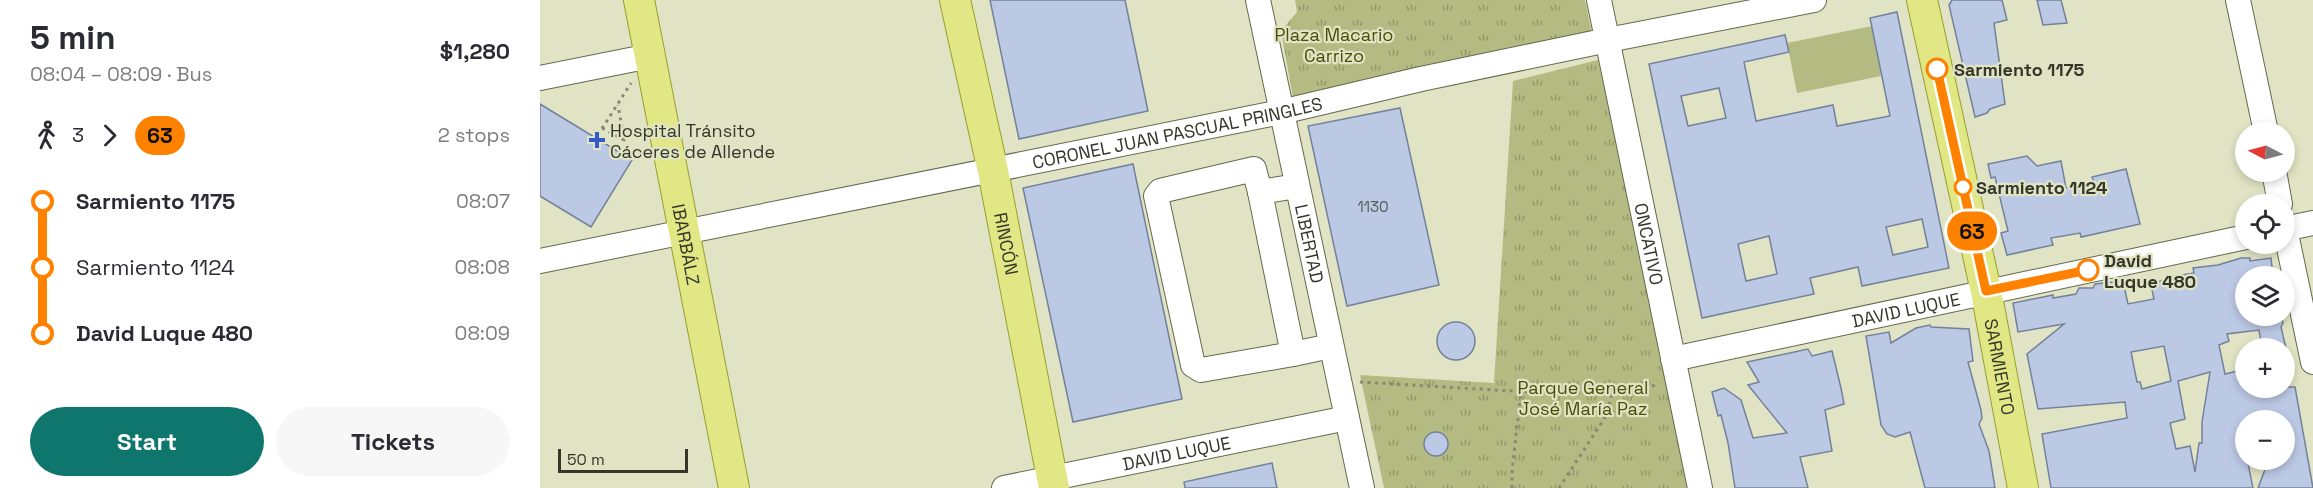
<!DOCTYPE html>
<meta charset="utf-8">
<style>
:root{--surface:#fff;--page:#f7f7f7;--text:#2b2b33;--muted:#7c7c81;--accent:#0f766e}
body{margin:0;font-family:"Space Grotesk",sans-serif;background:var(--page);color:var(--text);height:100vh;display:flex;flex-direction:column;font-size:22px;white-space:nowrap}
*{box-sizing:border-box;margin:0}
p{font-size:20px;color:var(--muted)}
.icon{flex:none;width:33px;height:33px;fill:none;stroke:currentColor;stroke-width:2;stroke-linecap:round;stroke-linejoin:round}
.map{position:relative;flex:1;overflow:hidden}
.sheet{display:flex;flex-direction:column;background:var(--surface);width:540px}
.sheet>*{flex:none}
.badge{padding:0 12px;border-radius:20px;font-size:21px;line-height:39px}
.needle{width:39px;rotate:276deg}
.tools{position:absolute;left:1695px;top:122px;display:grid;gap:12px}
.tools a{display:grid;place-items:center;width:60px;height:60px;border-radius:50%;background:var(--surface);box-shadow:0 3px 9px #0003;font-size:30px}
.scale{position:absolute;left:18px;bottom:15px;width:130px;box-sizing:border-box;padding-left:6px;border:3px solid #343629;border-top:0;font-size:16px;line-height:21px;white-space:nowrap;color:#343629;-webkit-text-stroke:4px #e0e4c4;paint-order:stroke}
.map>.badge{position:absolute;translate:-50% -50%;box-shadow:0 0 0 3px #fff}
.legs{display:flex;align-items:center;gap:9px;height:66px;padding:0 30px;font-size:20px}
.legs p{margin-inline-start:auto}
.overview{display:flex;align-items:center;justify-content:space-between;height:102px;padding:0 30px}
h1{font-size:33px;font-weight:600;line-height:45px}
.button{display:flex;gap:12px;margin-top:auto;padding:12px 30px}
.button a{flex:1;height:69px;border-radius:36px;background:var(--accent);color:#fff;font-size:24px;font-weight:600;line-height:69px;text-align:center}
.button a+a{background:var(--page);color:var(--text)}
ul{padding:0 30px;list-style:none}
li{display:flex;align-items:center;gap:21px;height:66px;font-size:22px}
li i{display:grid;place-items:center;width:9px;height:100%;margin:0 8px;background:currentColor}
li i::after{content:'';width:15px;height:15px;margin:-8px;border:4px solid;border-radius:50%;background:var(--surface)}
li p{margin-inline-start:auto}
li:first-child i{background:linear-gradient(#0000 50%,currentColor 0)}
li:last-child i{background:linear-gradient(currentColor 50%,#0000 0)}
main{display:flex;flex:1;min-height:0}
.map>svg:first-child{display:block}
</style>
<main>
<section class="sheet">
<div class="overview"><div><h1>5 min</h1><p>08:04 – 08:09 · Bus</p></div><b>$1,280</b></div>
<div class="legs"><svg class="icon" aria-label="walk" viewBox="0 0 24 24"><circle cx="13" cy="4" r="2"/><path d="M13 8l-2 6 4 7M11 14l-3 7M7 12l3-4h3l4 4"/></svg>3<svg class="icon" aria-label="forward" viewBox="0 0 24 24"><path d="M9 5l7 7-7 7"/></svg><b class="badge" style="background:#ff8100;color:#111">63</b><p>2 stops</p></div>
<ul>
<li><i style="color:#ff8100"></i><b>Sarmiento 1175</b><p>08:07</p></li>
<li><i style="color:#ff8100"></i><span>Sarmiento 1124</span><p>08:08</p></li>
<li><i style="color:#ff8100"></i><b>David Luque 480</b><p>08:09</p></li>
</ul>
<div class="button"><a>Start</a><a>Tickets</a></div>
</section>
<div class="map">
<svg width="1773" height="488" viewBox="0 0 1773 488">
<defs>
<pattern id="grass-tufts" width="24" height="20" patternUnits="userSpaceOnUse" patternTransform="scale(1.5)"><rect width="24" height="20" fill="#b4bb82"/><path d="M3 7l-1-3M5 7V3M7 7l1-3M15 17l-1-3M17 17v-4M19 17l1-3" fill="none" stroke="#93996a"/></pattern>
</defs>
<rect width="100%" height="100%" fill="#e0e4c4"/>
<g fill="url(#grass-tufts)">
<polygon points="755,0 1045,0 1052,34 753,98 741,31 757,12"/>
<polygon points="1058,60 1125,347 1153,488 844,488 820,375 954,383 973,81"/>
</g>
<polygon fill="#b4bb82" points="1332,26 1341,76 1257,93 1247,43"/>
<g fill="#bcc9e5" stroke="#74819b" stroke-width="1.5" fill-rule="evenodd">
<polygon points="450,0 585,0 608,111 479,139"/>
<polygon points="1412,0 1462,0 1467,20 1454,23 1465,104 1450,109 1447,113 1435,117 1409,5"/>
<polygon points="1497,0 1521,0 1527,23 1503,25"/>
<path d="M1357,12l52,256 -87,18 -4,-19 -48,11 4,16 -112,24 -53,-254 136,-29 4,17 -45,10 12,59 77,-16 4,21 53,-10 -20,-98zM1179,88l7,30 -38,8 -7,-30zM1382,219l6,28 -35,8 -7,-28zM1229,236l8,38 -31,7 -8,-37z"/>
<polygon points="0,104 92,160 51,227 0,196"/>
<polygon points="860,108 899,285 807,306 768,126"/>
<polygon points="1487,156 1497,166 1521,161 1526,188 1554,182 1552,177 1586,169 1600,224 1541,237 1540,233 1511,238 1513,245 1467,255 1461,233 1468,231 1455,177 1451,178 1448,164"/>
<polygon points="593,164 642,399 533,422 483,188"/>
<path d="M1701,258h9v3l21,-3 2,18h-27v39h35l2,8 -2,4 5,21h-24l-3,-18 -32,4 2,7 -10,4 6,29 21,-5v18h49l18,101h-55l11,-29h15v-39h-38v13l-4,1 11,54h-202l-9,-54 85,-16 -2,-16 -87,7 -11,-55 37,-30 -46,8 -5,-29 40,-8v3l23,-4 3,-6h14l2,-4 28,-3 5,23 26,-5 -3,-14 19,-8 24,-4 -1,-5 25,-3zM1624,346l7,35 -29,8 -2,-7h-3l-6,-30zM1670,372l-8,50v21h-3l-4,29 -5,-26 -14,3 -6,-26 15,-4 -7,-38z"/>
<circle cx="916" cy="341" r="19"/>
<polygon points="1390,325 1391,327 1429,329 1433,361 1428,362 1441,410 1442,418 1439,424 1449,451 1455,488 1385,488 1370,432 1355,437 1347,434 1341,425 1326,336 1349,332 1351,343 1376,328"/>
<polygon points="1268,349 1272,356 1292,351 1301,388 1304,404 1285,410 1292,451 1260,457 1268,488 1195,488 1188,443 1181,415 1178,416 1172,392 1184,388 1201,400 1213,438 1247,433 1208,385 1219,382 1207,362"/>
<circle cx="896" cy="444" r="12"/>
<polygon points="732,463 737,488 645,488 644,482"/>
</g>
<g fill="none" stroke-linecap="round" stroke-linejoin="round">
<g stroke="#65684c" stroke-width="26">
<g id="minor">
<path id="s1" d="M718,0l104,488"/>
<path id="s2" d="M1059,0l101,488"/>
<polyline points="1698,0 1726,132"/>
<polyline points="0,78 110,56"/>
<polyline points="1734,171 1740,204"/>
<polyline points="757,186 720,192 753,354 791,346"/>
<polyline points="720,192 714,169 620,191 616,196 653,365 661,370 753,354"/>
<polyline points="1744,224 1773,362"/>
<polyline points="1744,229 1773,223"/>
<path id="s3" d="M0,261l741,-149 140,-33 187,-39 206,-40"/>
<path id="s4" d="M1133,359l573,-122"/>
<path id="s5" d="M464,488l343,-70"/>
</g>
</g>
<g stroke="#979f2f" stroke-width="32">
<g id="major">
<path id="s6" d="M99,0l95,488"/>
<path id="s7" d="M415,0l38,171 61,317"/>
<path id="s8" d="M1382,0l64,291 37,197"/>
</g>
</g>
<g stroke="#878a73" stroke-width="3" stroke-dasharray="3 4.5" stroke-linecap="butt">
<polyline points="62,128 84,140 78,105"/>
<polyline points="58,135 91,83"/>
<polyline points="820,382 1023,394 1119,385"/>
<polyline points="972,488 972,471 981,392"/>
<polyline points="1019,488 1066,416 1073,389"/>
</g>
<use href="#minor" stroke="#fff" stroke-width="24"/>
<use href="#major" stroke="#e0e784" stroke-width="30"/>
</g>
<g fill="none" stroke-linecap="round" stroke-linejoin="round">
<g stroke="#fff" stroke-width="14">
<polyline id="line-1" points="1397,69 1446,291 1548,270"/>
</g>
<use href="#line-1" stroke="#ff8100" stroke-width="9"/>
</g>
<g fill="#fff" stroke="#ff8100" stroke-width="3">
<circle cx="1397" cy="69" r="10"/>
<circle cx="1423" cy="187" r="8"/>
<circle cx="1548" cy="270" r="10"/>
</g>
<path fill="#325aca" stroke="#e0e4c4" stroke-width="2" d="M54 131h6v6h6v6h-6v6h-6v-6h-6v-6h6z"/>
<g text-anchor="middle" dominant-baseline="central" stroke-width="4.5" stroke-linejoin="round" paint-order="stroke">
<g font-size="15" fill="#565b58">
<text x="833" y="206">1130</text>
</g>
<g font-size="18" fill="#494e05" stroke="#e0e4c4">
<text x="794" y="34">Plaza Macario<tspan x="794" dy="21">Carrizo</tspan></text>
<text x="1043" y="387">Parque General<tspan x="1043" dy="21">José María Paz</tspan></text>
</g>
<g font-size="18" font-weight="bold" fill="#343629" stroke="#e0e4c4" text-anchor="start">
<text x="1414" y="69">Sarmiento 1175</text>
<text x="1436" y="187">Sarmiento 1124</text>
<text x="1564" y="260">David<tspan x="1564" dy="21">Luque 480</tspan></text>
</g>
<g font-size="18" fill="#343629" stroke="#e0e4c4" text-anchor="start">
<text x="70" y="130">Hospital Tránsito<tspan x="70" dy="21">Cáceres de Allende</tspan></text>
</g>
<g font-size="18" fill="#343629" stroke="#e0e4c4">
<text stroke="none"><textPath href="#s3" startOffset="650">CORONEL JUAN PASCUAL PRINGLES</textPath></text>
<text stroke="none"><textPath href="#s6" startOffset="249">IBARBÁLZ</textPath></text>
<text stroke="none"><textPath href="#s7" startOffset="249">RINCÓN</textPath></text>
<text stroke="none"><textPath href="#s1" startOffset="249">LIBERTAD</textPath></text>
<text stroke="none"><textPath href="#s2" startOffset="249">ONCATIVO</textPath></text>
<text stroke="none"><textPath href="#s4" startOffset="238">DAVID LUQUE</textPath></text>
<text stroke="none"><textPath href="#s8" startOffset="375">SARMIENTO</textPath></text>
<text stroke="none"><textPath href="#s5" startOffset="176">DAVID LUQUE</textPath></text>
</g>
</g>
</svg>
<div class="tools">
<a><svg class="needle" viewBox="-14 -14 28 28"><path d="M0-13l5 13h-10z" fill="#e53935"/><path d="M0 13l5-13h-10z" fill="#7c7c81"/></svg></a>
<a><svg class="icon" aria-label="locate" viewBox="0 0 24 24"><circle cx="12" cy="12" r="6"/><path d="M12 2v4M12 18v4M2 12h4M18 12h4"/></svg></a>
<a><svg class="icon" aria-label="layers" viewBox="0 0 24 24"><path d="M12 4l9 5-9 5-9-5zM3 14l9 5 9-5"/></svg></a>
<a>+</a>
<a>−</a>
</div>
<div class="scale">50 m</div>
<b class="badge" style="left:1432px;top:231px;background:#ff8100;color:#111">63</b>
</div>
</main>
